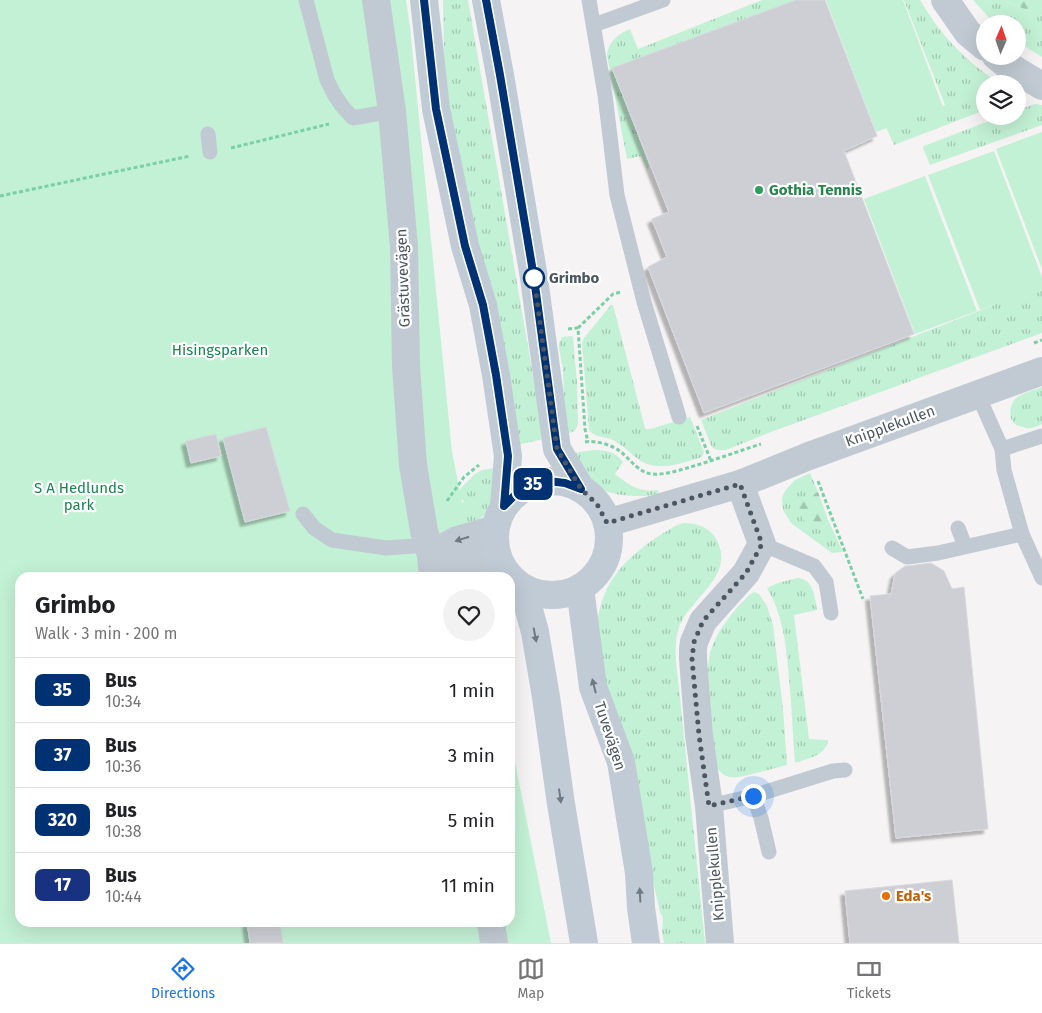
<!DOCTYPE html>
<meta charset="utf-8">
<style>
:root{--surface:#fff;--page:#f2f2f2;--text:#202124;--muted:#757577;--line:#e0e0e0;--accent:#1a73e8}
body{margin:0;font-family:"Fira Sans",sans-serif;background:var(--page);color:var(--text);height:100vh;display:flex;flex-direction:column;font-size:19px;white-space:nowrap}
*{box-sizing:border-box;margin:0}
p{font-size:16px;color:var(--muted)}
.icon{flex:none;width:28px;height:28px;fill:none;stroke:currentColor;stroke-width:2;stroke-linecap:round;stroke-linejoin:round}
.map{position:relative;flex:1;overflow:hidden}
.sheet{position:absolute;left:15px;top:572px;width:500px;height:355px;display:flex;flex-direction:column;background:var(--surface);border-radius:15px;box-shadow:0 5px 20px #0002}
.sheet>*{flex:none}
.badge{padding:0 10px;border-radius:8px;font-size:18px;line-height:32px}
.needle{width:32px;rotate:2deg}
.fabs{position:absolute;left:976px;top:15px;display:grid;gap:10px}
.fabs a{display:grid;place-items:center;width:50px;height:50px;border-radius:50%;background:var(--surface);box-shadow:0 5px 20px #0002;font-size:25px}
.you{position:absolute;width:25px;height:25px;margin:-12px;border:4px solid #fff;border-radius:50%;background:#1a73e8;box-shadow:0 0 0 8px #1a73e833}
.map>.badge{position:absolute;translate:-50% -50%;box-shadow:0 0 0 2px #fff}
.round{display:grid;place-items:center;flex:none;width:52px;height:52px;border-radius:26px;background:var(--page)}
.overview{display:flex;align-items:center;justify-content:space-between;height:85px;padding:0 20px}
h1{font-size:24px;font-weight:700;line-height:38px}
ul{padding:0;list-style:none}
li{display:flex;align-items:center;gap:15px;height:65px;padding:0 20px;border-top:1px solid var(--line)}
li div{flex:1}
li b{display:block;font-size:19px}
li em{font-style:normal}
li .badge{min-width:55px;font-weight:700;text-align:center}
.tab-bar{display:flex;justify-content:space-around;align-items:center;height:70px;border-top:1px solid var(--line);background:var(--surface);font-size:14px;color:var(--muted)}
.tab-bar a{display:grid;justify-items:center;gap:2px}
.tab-bar .active{color:var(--accent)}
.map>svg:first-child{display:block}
</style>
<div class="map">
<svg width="1042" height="943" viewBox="0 0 1042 943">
<defs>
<pattern id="grass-tufts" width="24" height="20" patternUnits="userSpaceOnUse" patternTransform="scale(1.25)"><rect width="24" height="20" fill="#c3f1d5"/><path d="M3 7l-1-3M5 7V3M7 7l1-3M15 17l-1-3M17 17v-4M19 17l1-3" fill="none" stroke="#a0c6b0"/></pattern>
<pattern id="forest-firs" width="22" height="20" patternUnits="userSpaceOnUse" patternTransform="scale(1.25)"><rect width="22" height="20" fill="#c3f1d5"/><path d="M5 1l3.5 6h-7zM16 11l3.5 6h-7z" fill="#a0c6b0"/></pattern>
<filter id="shadow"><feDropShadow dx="-4.5" dy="4.5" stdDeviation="1" flood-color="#0004"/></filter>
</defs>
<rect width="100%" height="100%" fill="#f5f3f3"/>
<g fill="url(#grass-tufts)">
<polygon points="443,0 468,0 544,439 517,445 467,221 450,113 444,57"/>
<path d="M762,0h34l-183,68 36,98 -2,3 -6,-13 -14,3 -20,-104c1,-13 11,-21 23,-26l8,20z"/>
<path d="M904,0h16c20,35 47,63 81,84h-16v26l-91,35 -8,-18 59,-22z"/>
<polygon points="973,0 1005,0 1007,2 1042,16 1042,57 1018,42 1018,24 995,24"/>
<polygon points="1035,104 1042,105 1042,125 930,165 923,148 924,146 1002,116 1018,116 1018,110"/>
<polygon points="1042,286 1042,333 771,432 726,450 717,450 713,448 711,445 701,420"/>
<path d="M611,305h2l32,123 1,1h4l40,-12 14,35 -2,5c-19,6 -46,16 -64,2 -8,-6 -15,-14 -25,-19 -8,-4 -18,-2 -24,-10l-7,-87 2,-5z"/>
<path d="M571,336l2,1 4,46 1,40c-1,7 -5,10 -13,11l-2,-64 -4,-22v-5l3,-6z"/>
<path d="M1042,387v37c-5,2 -10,5 -16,4 -3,-1 -9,-2 -11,-4 -8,-6 -5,-20 1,-26 7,-5 18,-8 26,-11z"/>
<path d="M594,450c12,0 22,2 29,12l-8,12c14,11 24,19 43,16l1,4c-21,4 -51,3 -68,-11 -5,-5 -13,-23 -17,-30z"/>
<polygon points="494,468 494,501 484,516 467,527 455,513 464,501 455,496 457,492 475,474 482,470"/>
<polygon points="810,473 818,492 804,499 820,530 829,522 843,552 832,553 791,523 783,510 782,498 785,491 795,480"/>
<path d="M684,523c12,0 26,4 32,16 22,38 -30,60 -38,92 -5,18 -1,39 1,57l26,255h-41l-2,-12 1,-13 -3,-6c-10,-47 -22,-93 -33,-140 -9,-33 -18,-65 -23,-99 -2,-13 -8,-37 -7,-49 5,-42 27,-64 60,-87 9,-5 17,-12 27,-14z"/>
<path d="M797,578c16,0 18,19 20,32l-23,5 15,124 19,1c-1,15 -21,19 -33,23 -2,-25 -3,-49 -5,-74 -3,-35 -5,-71 -23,-101l11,-5z"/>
<path d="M754,592l5,2 8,12 6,19 10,84 4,56c-9,2 -18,5 -27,7 -17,4 -37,13 -45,-9l-7,-90c0,-10 1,-21 6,-31 6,-14 27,-42 40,-50z"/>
</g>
<g fill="url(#forest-firs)">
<polygon points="1005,0 1042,0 1042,16 1007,2"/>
<path d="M818,492l11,30 -9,8c-12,-3 -29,-18 -17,-30 4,-3 10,-6 15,-8z"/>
</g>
<g fill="#c3f1d5">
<polygon points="0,0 406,0 410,27 452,452 477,577 20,578 20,922 510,922 510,737 551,943 0,943"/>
<polygon points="826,0 903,0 943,107 876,132"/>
<polygon points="1042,132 1042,269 996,149"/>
<polygon points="994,151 1042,277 1042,287 980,310 928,175"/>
<polygon points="925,176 977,311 915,334 864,199"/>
</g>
<g fill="#cdcfd5" stroke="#d7d9de" filter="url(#shadow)">
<polygon points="796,0 825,0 877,136 844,151 914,334 704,413 648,267 667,257 652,219 669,212 612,68"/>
<polygon points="266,427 290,511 245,522 223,438"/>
<polygon points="216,434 221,456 191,463 186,441"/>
<polygon points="931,563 944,571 952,589 964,587 988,829 896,838 870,596 891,594 895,574 905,566 908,566"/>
<polygon points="952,880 959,943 850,943 845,891"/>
<polygon points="247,922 280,922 283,943 250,943"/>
</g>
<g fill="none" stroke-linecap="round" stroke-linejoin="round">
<g stroke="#7ad0a6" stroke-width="3" stroke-dasharray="4 2.5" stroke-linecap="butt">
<polyline points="231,148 329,124"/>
<polyline points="0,196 190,156"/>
<polyline points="578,328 613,294 621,292"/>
<polyline points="568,329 578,328 585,429 588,442"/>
<polyline points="1034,343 1042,340"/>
<polyline points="697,426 711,461"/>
<path d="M585,442c11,-2 27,3 36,10 10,8 18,21 31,22 12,1 24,-3 35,-6 25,-7 49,-16 74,-24"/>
<polyline points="818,481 863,599"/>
<polyline points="447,501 464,477 479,465"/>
</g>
<g stroke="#c1cad2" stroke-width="15">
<polyline points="306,0 327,80 334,94 342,106 353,118 392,111"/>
<polyline points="589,0 605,95 617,195 644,302 679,417"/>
<polyline points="594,25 663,0"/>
<polyline points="208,134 210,152"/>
<polyline points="978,395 1002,449 1004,470 1022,534 1042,578"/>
<polyline points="1002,449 1042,436"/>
<polyline points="303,514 314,528 332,540 386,548 428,545"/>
<polyline points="958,528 965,546"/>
<polyline points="762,544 814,566 826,582 831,613"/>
<polyline points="892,548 907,557 938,553 1022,534"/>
<polyline points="753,796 761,818 769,852"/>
<polyline points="709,806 753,796 833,771 845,770"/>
</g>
<g stroke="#c1cad2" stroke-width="28">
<polyline points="376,0 392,111 404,247 406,366 413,465 424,531 431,555 433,578"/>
<polyline points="945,0 968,33 985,47"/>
<polyline points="996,56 1007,65 1042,86"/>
<polyline points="607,523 740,484 809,456 1042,371"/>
<polyline points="431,555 455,541 495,529"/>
<polyline points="431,555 458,565 498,559"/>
<polyline points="491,922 494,943"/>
<polyline points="720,943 709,806 699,735 693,659 693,649 694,642 703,621 746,573 762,544 740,484"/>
</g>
<g stroke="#c1cbd6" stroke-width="28">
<polyline points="424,0 436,109 465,246 483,305 496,375 508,456 504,506"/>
<polyline points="486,0 500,75 534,278 557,449 581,489"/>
<circle cx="552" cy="538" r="57"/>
<polyline points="523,588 535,632 546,697 561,804 584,943"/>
<polyline points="580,588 593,687 621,762 639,873 641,908 646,943"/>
</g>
</g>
<defs><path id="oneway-solid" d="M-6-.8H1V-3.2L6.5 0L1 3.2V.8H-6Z" transform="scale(1.25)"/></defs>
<use fill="#6e7983" href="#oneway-solid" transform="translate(462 539) rotate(162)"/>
<g fill="#6e7984">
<use href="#oneway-solid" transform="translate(535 635) rotate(79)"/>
<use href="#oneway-solid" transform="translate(594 686) rotate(-104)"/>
<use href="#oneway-solid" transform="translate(560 796) rotate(82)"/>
<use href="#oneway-solid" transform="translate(640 895) rotate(-93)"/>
</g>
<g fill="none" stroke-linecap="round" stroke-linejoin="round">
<g stroke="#fff" stroke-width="11">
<polyline id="line" points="424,0 436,109 465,246 483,305 496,375 508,456 504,506 516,494 531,485 548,481 565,483 581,489 557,449 534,278 500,75 486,0"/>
</g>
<use href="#line" stroke="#003273" stroke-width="8"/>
<polyline stroke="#4a5661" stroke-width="5" stroke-dasharray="0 9" points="534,278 557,449 581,489 597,504 607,523 740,484 762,544 746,573 703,621 694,642 692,659 699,735 709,806 753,796"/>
</g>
<circle fill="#2e9e5b" stroke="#fff" stroke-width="2" cx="759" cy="190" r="5"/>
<circle fill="#fff" stroke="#003273" stroke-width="2.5" cx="534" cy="278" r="10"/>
<circle fill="#e8710a" stroke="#fff" stroke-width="2" cx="886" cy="896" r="5"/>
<g text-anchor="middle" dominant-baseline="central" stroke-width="4.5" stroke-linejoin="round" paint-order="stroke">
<g font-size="15" font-weight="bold" fill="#27864d" stroke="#fff" text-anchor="start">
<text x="769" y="190">Gothia Tennis</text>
</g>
<g font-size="15" fill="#4a5661" stroke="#fff">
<text transform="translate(403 278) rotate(-92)">Grästuvevägen</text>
<text transform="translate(890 426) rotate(-20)">Knipplekullen</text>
<text transform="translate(610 736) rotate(72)">Tuvevägen</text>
<text transform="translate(715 874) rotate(-95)">Knipplekullen</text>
</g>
<g font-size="15" font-weight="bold" fill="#4a5661" stroke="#fff" text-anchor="start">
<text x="549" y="278">Grimbo</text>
</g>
<g font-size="15" fill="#17864f" stroke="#fff">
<text x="220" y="350">Hisingsparken</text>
<text x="79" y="488">S A Hedlunds<tspan x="79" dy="17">park</tspan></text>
</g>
<g font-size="15" font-weight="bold" fill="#c56008" stroke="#fff" text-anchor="start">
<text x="896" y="896">Eda's</text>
</g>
</g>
</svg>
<div class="fabs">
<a><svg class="needle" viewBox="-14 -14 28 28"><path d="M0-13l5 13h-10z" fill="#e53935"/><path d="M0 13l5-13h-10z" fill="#757577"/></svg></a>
<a><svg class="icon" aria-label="layers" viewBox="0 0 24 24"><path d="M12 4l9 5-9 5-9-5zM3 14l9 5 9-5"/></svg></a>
</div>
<div class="you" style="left:753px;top:796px"></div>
<b class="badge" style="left:533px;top:484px;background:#003273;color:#fff">35</b>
<section class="sheet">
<div class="overview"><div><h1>Grimbo</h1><p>Walk · 3 min · 200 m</p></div><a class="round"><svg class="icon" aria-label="heart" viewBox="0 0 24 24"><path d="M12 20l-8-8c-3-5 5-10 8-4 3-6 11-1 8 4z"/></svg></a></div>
<ul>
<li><span class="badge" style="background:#003273;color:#fff">35</span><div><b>Bus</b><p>10:34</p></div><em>1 min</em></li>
<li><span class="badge" style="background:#003273;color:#fff">37</span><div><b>Bus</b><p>10:36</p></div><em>3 min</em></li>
<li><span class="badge" style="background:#003273;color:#fff">320</span><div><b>Bus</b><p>10:38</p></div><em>5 min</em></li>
<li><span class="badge" style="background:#183181;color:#fff">17</span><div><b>Bus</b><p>10:44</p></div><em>11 min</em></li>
</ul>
</section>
</div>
<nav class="tab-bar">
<a class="active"><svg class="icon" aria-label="directions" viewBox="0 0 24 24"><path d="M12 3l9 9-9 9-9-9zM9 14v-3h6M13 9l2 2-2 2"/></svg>Directions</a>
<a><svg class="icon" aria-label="map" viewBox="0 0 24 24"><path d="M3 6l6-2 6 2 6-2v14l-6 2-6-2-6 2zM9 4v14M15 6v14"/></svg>Map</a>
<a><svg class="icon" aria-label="tickets" viewBox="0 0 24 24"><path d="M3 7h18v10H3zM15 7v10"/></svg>Tickets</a>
</nav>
